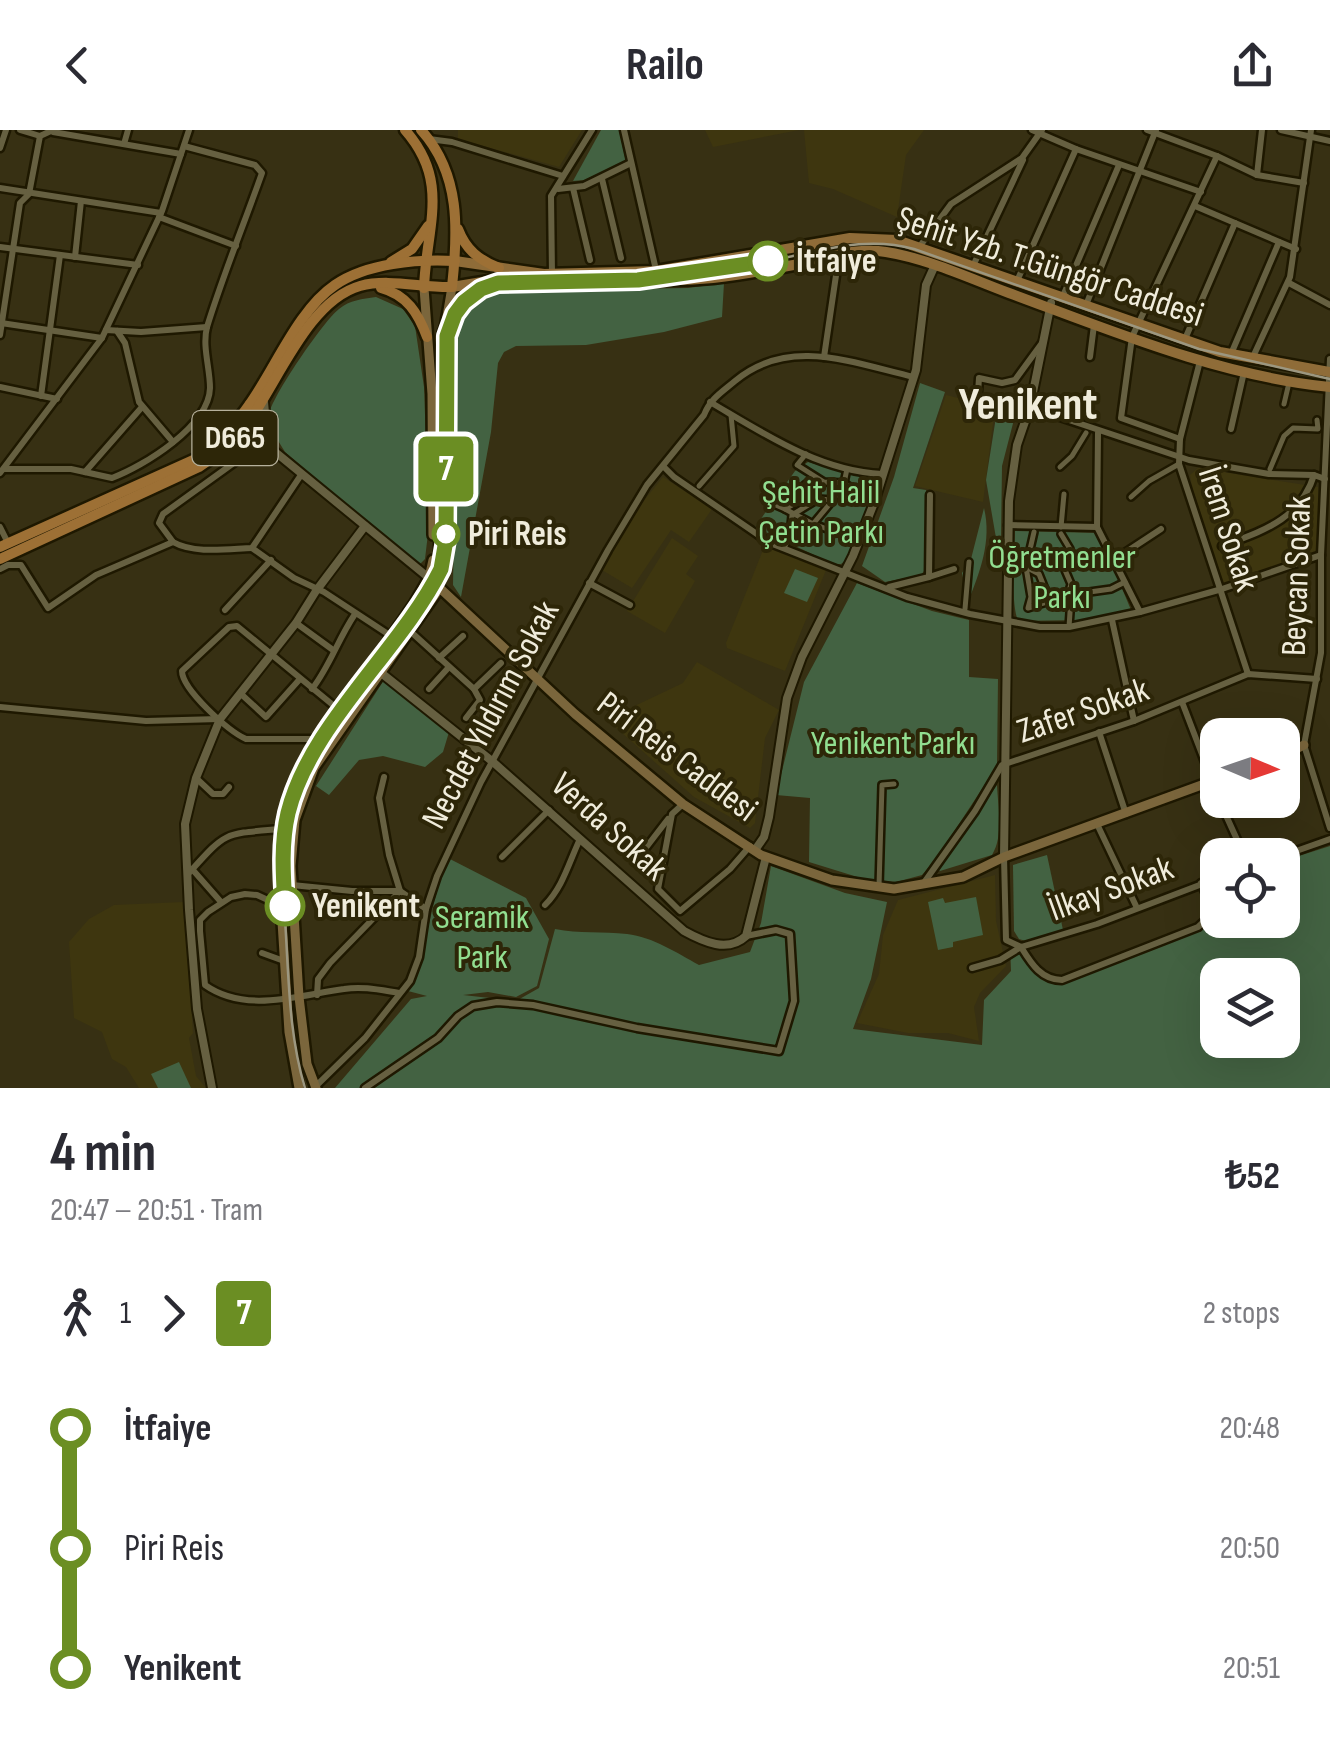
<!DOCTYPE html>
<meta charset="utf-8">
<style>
:root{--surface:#fff;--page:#f7f7f7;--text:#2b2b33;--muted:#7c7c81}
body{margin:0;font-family:"Sofia Sans Condensed",sans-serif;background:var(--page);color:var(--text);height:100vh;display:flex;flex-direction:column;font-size:38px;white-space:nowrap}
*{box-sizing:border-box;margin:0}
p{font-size:32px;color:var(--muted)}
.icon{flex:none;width:55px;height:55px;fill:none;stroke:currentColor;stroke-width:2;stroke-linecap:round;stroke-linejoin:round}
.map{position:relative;height:958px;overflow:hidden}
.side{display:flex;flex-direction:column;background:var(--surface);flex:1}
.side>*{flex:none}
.badge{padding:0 20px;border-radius:8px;font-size:35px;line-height:65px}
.needle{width:65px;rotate:92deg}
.buttons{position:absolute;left:1200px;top:588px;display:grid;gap:20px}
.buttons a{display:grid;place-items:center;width:100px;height:100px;border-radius:20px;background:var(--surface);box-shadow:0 10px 40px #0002;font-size:50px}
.map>.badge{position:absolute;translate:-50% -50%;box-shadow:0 0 0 5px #fff}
.legs{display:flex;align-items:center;gap:15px;height:110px;padding:0 50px;font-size:32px}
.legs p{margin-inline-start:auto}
.head{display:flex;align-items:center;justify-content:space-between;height:170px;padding:0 50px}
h1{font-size:55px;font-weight:700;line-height:75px}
ul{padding:0 50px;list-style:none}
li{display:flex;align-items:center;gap:35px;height:120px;font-size:38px}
li i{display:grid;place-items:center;width:15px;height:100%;margin:0 12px;background:currentColor}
li i::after{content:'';width:25px;height:25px;margin:-12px;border:8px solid;border-radius:50%;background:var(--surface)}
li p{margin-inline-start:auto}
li:first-child i{background:linear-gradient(#0000 50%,currentColor 0)}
li:last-child i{background:linear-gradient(currentColor 50%,#0000 0)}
header{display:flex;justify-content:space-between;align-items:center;height:130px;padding:0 50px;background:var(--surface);font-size:45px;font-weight:700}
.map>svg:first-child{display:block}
</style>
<header><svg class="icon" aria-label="back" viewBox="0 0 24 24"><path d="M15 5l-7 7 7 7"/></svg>Railo<svg class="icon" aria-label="share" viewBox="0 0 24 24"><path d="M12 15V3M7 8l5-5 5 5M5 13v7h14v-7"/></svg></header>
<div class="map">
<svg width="1330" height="958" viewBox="0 0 1330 958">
<rect width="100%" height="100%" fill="#373013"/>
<g fill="#3e360f">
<polygon points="458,0 582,0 559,37 458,9"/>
<polygon points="705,0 799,0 713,17"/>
<polygon points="804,0 924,0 906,25 897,87 833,59 809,53"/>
<polygon points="946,265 995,277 983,372 915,356"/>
<polygon points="1198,338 1318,357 1318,422 1224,456 1193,361 1190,345"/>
<polygon points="663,347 712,379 689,412 671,400 632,458 602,440 638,378"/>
<polygon points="672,408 698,426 686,444 695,451 665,503 627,481"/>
<polygon points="765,415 826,440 785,541 727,518 726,513"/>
<polygon points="697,532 779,580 765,608 755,693 750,698 694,667 612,594 622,582 683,553"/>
<polygon points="995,745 996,791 1006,836 980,863 974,877 979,911 948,903 908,903 857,893 879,844 883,805 898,770"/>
<polygon points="184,772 193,903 189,908 196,946 206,958 139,958 126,937 112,929 102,902 74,888 69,812 89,789 114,775"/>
</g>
<g fill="#436242" fill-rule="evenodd">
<polygon points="601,0 619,0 626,32 584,50 573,51"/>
<polygon points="724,153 722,187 664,202 586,215 516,216 504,222 498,233 491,302 461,467 453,455 457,206 465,182 473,173 500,161 688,158"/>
<path d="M376,167l27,12 12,17 9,61 5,138 -4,34 -5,5 -11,-5 -124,-107c-6,-10 -16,-24 -16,-37 1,-16 56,-96 70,-106 11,-9 23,-10 37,-12z"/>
<polygon points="920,253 945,262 913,358 926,360 927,437 921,445 885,452 862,436 894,347"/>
<polygon points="999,268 1018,274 1002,336 1001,409 996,408 986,350"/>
<polygon points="808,332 877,351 850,427 841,434 833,434 755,397 795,341"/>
<path d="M984,378c8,33 -4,64 -16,94l-6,-29 9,-14z"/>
<path d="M1015,401l84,2 32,77 -50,10 -63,1c-8,-21 -3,-65 -3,-90z"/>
<polygon points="795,439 818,448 807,472 784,463"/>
<polygon points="857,453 932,481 969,490 969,547 998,549 997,636 936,729 922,745 896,752 864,749 809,732 810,668 776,665 804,552"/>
<polygon points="384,550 449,602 443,622 425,637 383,626 359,630 329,665 316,656"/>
<path d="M997,655c1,23 7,51 -5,70l-52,16 -3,-2z"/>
<path d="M1330,716v242h-995l76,-89 16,-3 -19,-5c20,-42 22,-89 40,-133l78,40 23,41 -12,47 -21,11 -28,-5 -25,3 53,6 23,-13 16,-59c24,5 48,2 72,5 26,3 50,19 72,31l51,-13 11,-29 10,-57 74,27 42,9 -16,77 -18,50 129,16 2,-45 27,-29 -1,-27 11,3 12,19 29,14 131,-47 23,-14 1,-9 1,10h64l1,-59zM1218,845h64v65h-64z"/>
<polygon points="1047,725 1063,800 1029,812 1019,809 1014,801 1013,735"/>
<polygon points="976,767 983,805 953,812 953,817 938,820 928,772 943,768 945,773"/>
<polygon points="179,932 191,958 158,958 151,944"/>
</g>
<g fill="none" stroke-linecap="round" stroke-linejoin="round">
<g stroke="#1e1800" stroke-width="10">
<g id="pedestrian">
<polyline points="1284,274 1288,257"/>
<polyline points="806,324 797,335 824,352 844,353 874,373"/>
<polyline points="1060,337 1072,326 1086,303"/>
<polyline points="1270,339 1284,306 1293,298 1318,299 1317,290"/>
<polyline points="699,356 734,316 731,285"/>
<polyline points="1131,367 1149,351 1179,334"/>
<polyline points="769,372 785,379 792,375 791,366 806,354"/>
<polyline points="785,379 813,394 833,370"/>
<polyline points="813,394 859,410"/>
<polyline points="1061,397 1064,364"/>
<polyline points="1034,402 1026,437 1031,467 1028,478 1068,465 1111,459 1125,452"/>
<polyline points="1061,404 1070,419 1065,440 1071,454 1068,465 1071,468 1069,497"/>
<polyline points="784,418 790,405 792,385 818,369 833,370 844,353 847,339"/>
<polyline points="1026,437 1039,444 1049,469"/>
<polyline points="965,479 969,432"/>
<polyline points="879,756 882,655 894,654"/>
</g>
</g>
<g stroke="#1e1800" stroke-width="11">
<g id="minor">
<polyline points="20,0 40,6"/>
<polyline points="624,0 656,140"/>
<polyline points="1032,0 1076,19 1201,62"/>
<polyline points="1147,0 1217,26 1257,45 1304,53"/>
<polyline points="1281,0 1330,11"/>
<polyline points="53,2 181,24"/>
<polyline points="429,9 452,12 563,46"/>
<polyline points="124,14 128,0"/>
<polyline points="0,18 6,0"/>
<polyline points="1257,45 1262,0"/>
<polyline points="602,49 621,128"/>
<polyline points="0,58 161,83"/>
<polyline points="573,58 590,130"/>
<polyline points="558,59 584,56 631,33"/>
<polyline points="1195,76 1296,119"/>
<polyline points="159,87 236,116"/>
<polyline points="920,116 951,74 1022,28 1042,0"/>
<polyline points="0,117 138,135"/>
<polyline points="75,127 81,71"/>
<polyline points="973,136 1023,30"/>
<polyline points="552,144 551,66 592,0"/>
<polyline points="1017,151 1076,19"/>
<polyline points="1289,153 1330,175"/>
<polyline points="1063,166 1119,35"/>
<polyline points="1086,175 1156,0"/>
<polyline points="1,193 102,208"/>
<polyline points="106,200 141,202 207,197"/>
<polyline points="117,201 125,213 139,272 173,312"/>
<polyline points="0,205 20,73 29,64 40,6 53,0"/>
<polyline points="1185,209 1235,93"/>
<polyline points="1231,224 1279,112"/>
<polyline points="824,227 839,125"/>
<polyline points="1090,227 1094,195"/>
<polyline points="1252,229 1290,147 1311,0"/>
<polyline points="1330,229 1321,425 1321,523 1304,615 1330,698"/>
<polyline points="1200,231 1180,309 1179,334 1248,544"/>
<polyline points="0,257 57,269"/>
<polyline points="978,263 979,248 1002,253 1015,250 1042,213"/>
<polyline points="41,266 60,125"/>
<path d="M710,272c53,31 109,69 172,72"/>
<polyline points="1030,277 1189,330 1269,344 1314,345 1325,349"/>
<polyline points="1231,299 1244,242"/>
<polyline points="1180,309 1121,288 1132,207 1217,26"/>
<polyline points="663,336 674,347 770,413 907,467 970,484 1040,497 1069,497 1140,482"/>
<path d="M4,339h67l41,9c32,-12 97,-52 98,-90 0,-20 -8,-42 -3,-61 16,-52 37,-103 55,-154l-7,-8 -71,-19"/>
<polyline points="85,342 142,277"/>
<polyline points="0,343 102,208 162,81 189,0"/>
<polyline points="1008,395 1097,397 1140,482 1222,459 1321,425"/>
<polyline points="0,397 8,413"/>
<polyline points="1097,397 1098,303"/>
<path d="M173,412c21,12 54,7 79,6l49,-73"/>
<path d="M1222,416c40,-15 78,-26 92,-71"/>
<polyline points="252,418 294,448 324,462 391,506"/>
<polyline points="1116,434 1123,433 1123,424 1161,399"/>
<polyline points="0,439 8,435 21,435 48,478 96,445 173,412 159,393 163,384 242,327 251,317 273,320"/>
<polyline points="929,447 954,439"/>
<polyline points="589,453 630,475"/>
<polyline points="889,457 929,447 930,365"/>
<polyline points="225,480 271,430"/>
<polyline points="1112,490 1134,591"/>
<polyline points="296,493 333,520"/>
<polyline points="410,501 474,559 501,533"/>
<polyline points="439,528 463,506"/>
<path d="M312,559c18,-23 26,-50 43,-75"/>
<polyline points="429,559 449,537"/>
<polyline points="240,563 266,587 299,550"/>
<polyline points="1182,572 1218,666"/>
<polyline points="0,577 146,591 219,589"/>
<polyline points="466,588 480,570 474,559"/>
<polyline points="1099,602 1126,684"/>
<path d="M318,609h-72c-18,-8 -64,-50 -64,-68l47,-44 8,-1 102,84"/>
<polyline points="196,648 213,664 223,664 229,657"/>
<polyline points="1219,670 1244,725"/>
<polyline points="683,674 672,684 658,759 680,781 730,739 750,716"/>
<polyline points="1097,694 1137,778"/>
<polyline points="617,711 638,728 668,689"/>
<polyline points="1282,726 1330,709"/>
<polyline points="502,727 549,680"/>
<polyline points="1004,727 1006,810 1021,817 1097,794 1218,748"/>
<polyline points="192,739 221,772"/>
<path d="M188,744c39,-43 34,-40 93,-45"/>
<polyline points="923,754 975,681 1002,635 1134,591 1248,544 1317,549"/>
<polyline points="292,755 352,761 400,761 426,779"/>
<path d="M545,775c18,-18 24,-43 35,-66"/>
<path d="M281,776l-24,-11 -12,-1 -14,3 -23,15 -8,8v11l5,54c41,29 94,10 139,4 19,-3 36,1 55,4"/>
<polyline points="262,823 284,831"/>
<path d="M972,838l28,-8 21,-13c10,16 20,33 41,33l136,-53 16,-15 -13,-29"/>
<polyline points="317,865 318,849 330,833 400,761 389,725 379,668 384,647"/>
<path d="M314,958l51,-50 45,-57 9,-24 7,-48 11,-33 44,-94 127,-232 39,-65 57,-70c6,-16 18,-23 31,-34 54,-45 118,-18 179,-4"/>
<polyline points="365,958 438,908 458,886 473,876 497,872 533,875 637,898 779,921 794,871 790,804 776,800 746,806"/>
</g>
</g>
<g stroke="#1e1800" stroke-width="12">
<g id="tertiary">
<polyline points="264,272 267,305 274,321 429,448"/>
<path d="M380,542l113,90 191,169c20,11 44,22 62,5l20,-79"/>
<polyline points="755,720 764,707 769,687 787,568 802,527 853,426 874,373 916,240 926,155 935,135"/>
<polyline points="1004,727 1009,371 1017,315 1030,277 1051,173"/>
<polyline points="212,958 197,879 189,780 185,694 196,648 220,589 296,493 316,461 365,396"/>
</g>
</g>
<g stroke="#1e1800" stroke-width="14">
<g id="secondary">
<polyline points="424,158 432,264 433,405"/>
<polyline points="429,448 575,584 683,674 761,725 832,750 894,759 963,747 1004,727 1218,649"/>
<polyline points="1282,626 1304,615"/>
<polyline points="299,958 289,902 281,776 281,699 300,640 414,474 429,448 433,430"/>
<polyline points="316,958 307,934 299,867 291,736 295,690 314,638 439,459 442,216 452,157"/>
</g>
</g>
<g stroke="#1e1800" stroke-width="15">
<g id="primary">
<polyline points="455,131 544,144 656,141 850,108 897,110 1220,222 1330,242"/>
<path d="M631,147c58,9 115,-3 173,-14 28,-6 53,-16 82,-11 43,7 83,26 123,41 103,38 211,83 321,94"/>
<polyline points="452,157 518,146"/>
</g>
</g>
<g stroke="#1e1800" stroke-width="15">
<g id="trunk">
<path d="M405,0c46,52 21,97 19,158"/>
<path d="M458,99c8,21 21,31 41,39"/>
<polyline points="391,132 412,119 428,96"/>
<path d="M381,158c26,7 37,25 46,49"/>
<path d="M443,204c10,-30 26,-43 53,-56"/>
<path d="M0,417l202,-91c18,-16 34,-32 47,-51 26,-36 49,-95 86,-120 32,-22 82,-26 120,-24"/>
<path d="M0,429l199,-92c17,-11 33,-23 46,-40 32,-42 62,-126 115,-141 29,-8 62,2 92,1 6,-56 9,-113 -31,-157"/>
</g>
</g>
<use href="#pedestrian" stroke="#666041" stroke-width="5"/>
<use href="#minor" stroke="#666041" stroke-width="6"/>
<use href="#tertiary" stroke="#666041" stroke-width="8"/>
<use href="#secondary" stroke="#7b663c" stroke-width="9"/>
<use href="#primary" stroke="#8f6c38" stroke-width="10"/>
<use href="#trunk" stroke="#9d7035" stroke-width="10"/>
<path stroke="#9c9780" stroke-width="2.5" d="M305,958c-15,-49 -16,-101 -19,-152 -2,-38 -6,-77 1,-115 4,-23 13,-44 25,-64l129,-188 5,-29 1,-203c4,-23 19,-43 42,-51 32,-12 94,-4 130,-5 52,-2 107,-13 159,-22 48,-9 88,-23 136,-10l285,100 131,30"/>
</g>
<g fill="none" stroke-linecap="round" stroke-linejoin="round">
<g stroke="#fff" stroke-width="22">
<path id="line-1" d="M285,776c-2,-32 -4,-63 3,-93 22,-89 113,-163 153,-244l5,-29 1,-204 8,-22 9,-12 17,-13 17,-6 140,-3 130,-19"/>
</g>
<use href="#line-1" stroke="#6b8e23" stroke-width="15"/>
</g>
<g fill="#fff" stroke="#6b8e23" stroke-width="5">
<circle cx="768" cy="131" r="18"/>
<circle cx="446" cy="404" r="12"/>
<circle cx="285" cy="776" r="18"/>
</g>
<g text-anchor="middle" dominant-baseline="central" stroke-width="8" stroke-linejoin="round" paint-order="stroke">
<rect fill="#2d2608" stroke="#b6b19c" stroke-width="2.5" x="192.5" y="281" width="85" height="54" rx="8"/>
<g font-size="32" font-weight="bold" fill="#f0ecdb">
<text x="235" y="308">D665</text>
</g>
<g font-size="35" font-weight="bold" fill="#f0ecdb" stroke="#2d2608" text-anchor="start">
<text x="796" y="131">İtfaiye</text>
<text x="468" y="404">Piri Reis</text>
<text x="312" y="776">Yenikent</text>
</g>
<g font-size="35" fill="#f0ecdb" stroke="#2d2608">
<text transform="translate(1050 137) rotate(18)">Şehit Yzb. T.Güngör Caddesi</text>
<text transform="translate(1228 399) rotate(72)">İrem Sokak</text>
<text transform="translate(1297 446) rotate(-88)">Beycan Sokak</text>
<text transform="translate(1083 581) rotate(-19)">Zafer Sokak</text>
<text transform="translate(491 585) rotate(-62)">Necdet Yıldırım Sokak</text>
<text transform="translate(677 627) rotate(37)">Piri Reis Caddesi</text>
<text transform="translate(609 697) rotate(42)">Verda Sokak</text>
<text transform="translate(1111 759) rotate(-20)">İlkay Sokak</text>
</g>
<g font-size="35" fill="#91de90" stroke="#2d2608">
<text x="821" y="362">Şehit Halil<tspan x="821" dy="40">Çetin Parkı</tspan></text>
<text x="1062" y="427">Öğretmenler<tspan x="1062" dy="40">Parkı</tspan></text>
<text x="893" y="613">Yenikent Parkı</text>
<text x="482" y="787">Seramik<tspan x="482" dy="40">Park</tspan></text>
</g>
<g font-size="45" font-weight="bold" fill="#f0ecdb" stroke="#2d2608">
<text x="1028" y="275">Yenikent</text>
</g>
</g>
</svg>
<div class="buttons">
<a><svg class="needle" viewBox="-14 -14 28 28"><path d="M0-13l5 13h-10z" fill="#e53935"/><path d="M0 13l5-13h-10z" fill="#7c7c81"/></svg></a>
<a><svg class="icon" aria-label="locate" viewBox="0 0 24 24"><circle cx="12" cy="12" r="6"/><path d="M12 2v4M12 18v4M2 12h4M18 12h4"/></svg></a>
<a><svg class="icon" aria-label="layers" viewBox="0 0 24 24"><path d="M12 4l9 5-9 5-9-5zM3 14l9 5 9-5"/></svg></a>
</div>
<b class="badge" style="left:446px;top:339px;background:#6b8e23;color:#fff">7</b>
</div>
<section class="side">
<div class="head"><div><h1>4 min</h1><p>20:47 – 20:51 · Tram</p></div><b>₺52</b></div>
<div class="legs"><svg class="icon" aria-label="walk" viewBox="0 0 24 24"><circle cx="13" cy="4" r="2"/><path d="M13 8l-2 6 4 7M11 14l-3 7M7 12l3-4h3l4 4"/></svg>1<svg class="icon" aria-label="forward" viewBox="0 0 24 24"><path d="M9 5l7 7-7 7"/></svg><b class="badge" style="background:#6b8e23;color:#fff">7</b><p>2 stops</p></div>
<ul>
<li><i style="color:#6b8e23"></i><b>İtfaiye</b><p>20:48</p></li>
<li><i style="color:#6b8e23"></i><span>Piri Reis</span><p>20:50</p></li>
<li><i style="color:#6b8e23"></i><b>Yenikent</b><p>20:51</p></li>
</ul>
</section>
